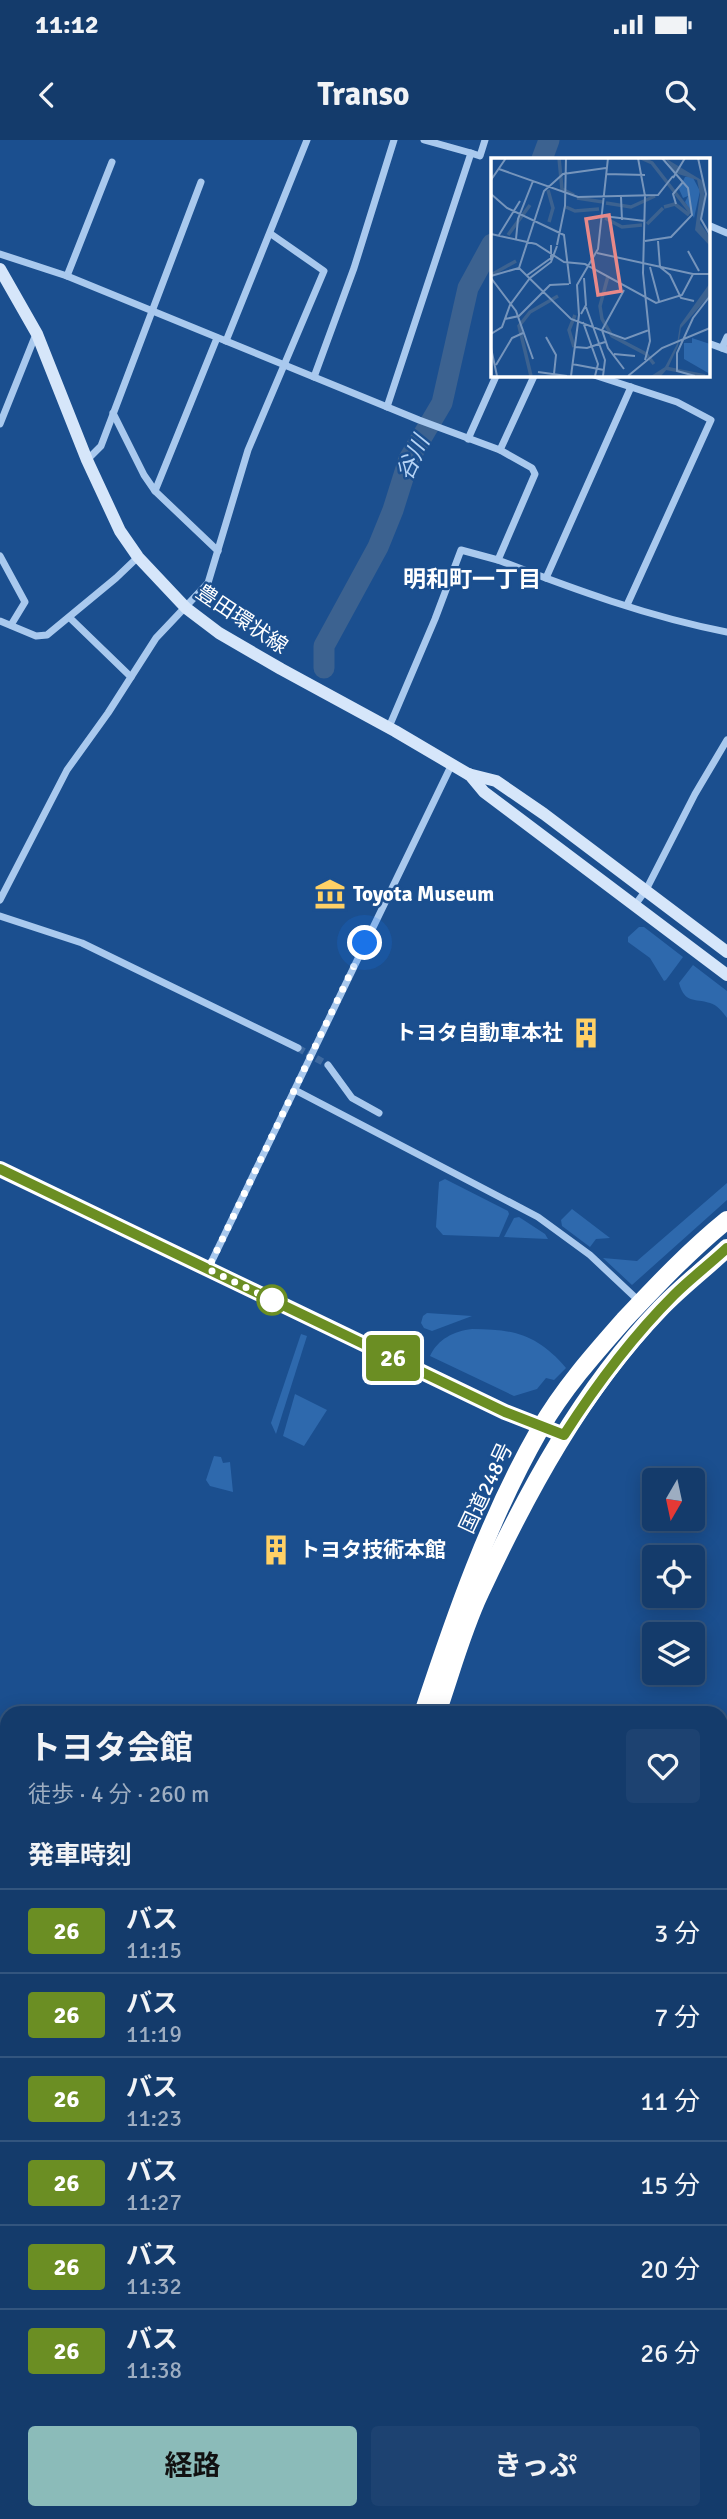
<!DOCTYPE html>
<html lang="ja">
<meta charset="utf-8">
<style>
:root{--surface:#143b6b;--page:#1d4271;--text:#f1f3f6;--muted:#9dadc1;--line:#33557e;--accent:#8bbbb9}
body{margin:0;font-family:Signika,"Noto Sans JP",sans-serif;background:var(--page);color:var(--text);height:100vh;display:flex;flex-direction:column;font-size:26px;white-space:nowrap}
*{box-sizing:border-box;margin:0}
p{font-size:23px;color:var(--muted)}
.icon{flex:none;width:38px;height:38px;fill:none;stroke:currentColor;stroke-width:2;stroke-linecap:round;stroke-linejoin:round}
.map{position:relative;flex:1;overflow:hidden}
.panel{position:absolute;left:0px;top:1566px;width:728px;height:814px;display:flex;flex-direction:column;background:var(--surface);border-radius:21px 21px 0 0;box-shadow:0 4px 18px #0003,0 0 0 2px var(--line)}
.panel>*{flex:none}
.badge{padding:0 14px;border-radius:5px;font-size:24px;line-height:46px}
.needle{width:46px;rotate:189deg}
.fabs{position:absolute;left:642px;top:1328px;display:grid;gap:14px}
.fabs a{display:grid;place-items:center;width:63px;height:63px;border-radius:7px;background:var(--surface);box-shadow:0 4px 18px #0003,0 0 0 2px var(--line);font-size:35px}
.you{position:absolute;width:35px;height:35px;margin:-18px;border:5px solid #fff;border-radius:50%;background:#1a73e8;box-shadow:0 0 0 10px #1a73e833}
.map>.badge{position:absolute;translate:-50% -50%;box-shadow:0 0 0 4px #fff}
h2{padding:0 28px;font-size:26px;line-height:63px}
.round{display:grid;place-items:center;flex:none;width:74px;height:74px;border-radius:7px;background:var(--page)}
.headline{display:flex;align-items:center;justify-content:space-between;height:119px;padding:0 28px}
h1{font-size:33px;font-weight:700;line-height:52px}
.primary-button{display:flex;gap:14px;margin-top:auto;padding:14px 28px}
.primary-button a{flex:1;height:80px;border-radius:7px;background:var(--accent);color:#111;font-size:28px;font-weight:700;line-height:80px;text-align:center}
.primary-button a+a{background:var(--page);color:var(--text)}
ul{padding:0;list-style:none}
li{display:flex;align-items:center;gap:21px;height:84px;padding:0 28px;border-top:2px solid var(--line)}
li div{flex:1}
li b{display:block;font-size:26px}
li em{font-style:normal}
li .badge{min-width:77px;font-weight:700;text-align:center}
.status{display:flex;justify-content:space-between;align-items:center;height:49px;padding:0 35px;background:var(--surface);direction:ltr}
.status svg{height:19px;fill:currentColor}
header{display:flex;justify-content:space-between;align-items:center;height:91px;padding:0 28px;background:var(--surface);font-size:32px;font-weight:700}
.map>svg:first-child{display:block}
</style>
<div class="status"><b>11:12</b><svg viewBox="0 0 49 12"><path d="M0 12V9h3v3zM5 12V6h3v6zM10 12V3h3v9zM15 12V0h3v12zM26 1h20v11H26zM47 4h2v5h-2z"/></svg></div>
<header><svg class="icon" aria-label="back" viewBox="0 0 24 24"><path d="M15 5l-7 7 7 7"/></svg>Transo<svg class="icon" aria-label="search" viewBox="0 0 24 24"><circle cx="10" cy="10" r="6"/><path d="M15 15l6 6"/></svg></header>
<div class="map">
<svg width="727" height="2379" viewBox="0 0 727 2379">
<defs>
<pattern id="forest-firs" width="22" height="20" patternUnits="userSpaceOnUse" patternTransform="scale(1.75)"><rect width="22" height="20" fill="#2e69ad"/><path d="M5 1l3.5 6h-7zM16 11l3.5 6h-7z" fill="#4d80b9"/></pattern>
</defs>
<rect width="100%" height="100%" fill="#1b4f8f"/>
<g fill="#2e69ad">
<polygon points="639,787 644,787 683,817 666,840 664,841 650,818 628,802 628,797"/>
<path d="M693,825l34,26v27c-4,-6 -10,-13 -17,-15 -16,-5 -25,1 -31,-20z"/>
<polygon points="445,1039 508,1071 509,1074 499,1097 443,1095 436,1087 439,1042"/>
<polygon points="727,1043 727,1060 632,1145 603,1118 637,1121"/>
<polygon points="572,1069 610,1098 596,1099 590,1107 562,1086 561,1080"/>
<polygon points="519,1077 545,1094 548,1099 504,1097 514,1078"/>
<polygon points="427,1173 472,1176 432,1191 424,1188 421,1183 423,1176"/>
<path d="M472,1189c42,0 66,6 94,39l-12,12 -8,-2 -9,11 -23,7 -84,-40c8,-17 24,-25 42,-27z"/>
<polygon points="301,1194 307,1196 276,1294 271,1283"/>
<polygon points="295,1254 327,1270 304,1306 283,1296"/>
<polygon points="214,1316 221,1317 223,1323 230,1322 233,1352 210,1346 206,1340"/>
</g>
<g fill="url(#forest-firs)">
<polygon points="0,2187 7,2193 7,2264 0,2262"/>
<polygon points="198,2373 294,2373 293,2379 197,2379"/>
<polygon points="449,2373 578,2373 577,2379 449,2379"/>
</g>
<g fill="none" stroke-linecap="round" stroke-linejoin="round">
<polyline stroke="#9cc4f0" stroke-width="3.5" points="0,2171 7,2177"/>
<g stroke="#3c6290" stroke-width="21">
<polyline points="542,19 549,0"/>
<polyline points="324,528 324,506 378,407 393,370 409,319 442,263 468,148 492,104"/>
</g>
<polyline stroke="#3d69a0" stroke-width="7" stroke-dasharray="7 3.5" stroke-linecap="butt" points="298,908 328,925"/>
<g stroke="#a9c9ee" stroke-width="7">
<polyline points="424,0 471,13"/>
<polyline points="708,85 727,93"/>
<path d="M0,114l67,22 352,144 81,30 32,18 3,6 -37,86c75,29 151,57 229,72"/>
<polyline points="67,136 112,22"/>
<polyline points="226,201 307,0"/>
<polyline points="708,203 727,210"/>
<polyline points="722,208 727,197"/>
<polyline points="591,234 677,262 711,280 627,465"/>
<polyline points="314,237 354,128 394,0"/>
<polyline points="387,267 471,13 480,16 485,0"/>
<polyline points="113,273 144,335 155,351 217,198"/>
<polyline points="0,284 36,194"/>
<polyline points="468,299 497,234"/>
<polyline points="500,310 535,234"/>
<polyline points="87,320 101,306 201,42"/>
<polyline points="155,351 218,411"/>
<polyline points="0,416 25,462 11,485"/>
<polyline points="546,438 631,247"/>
<polyline points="70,478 131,537"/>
<polyline points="0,481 36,496 47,495 116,438 138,417"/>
<polyline points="389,587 435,479 461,410 498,420"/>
<polyline points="0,760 67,630 108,573 156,498 208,443 248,310 324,131 271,94"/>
<polyline points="635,765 646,750 695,654 727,600"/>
<polyline points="0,776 82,803 298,908"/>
<polyline points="328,925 352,958 379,973"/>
<polyline points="295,950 538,1077 590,1115 640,1162"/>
<polyline points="208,1129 452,624"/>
<polyline points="0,2378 7,2324"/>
</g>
<g stroke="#d6e6fa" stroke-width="12">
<polyline points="0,129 37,194 87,320 120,391 138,417 186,468 219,493 281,529 395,591 468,634 496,641 544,674 727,812"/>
<polyline points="469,634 484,652 727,835"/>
<polyline points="0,1029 505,1272 564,1295"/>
<polyline points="0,2276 7,2279"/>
</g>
<g stroke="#fff" stroke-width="18">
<path d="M423,1573c32,-97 66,-195 117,-284 23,-40 54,-75 84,-109 33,-35 66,-70 103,-100"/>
<path d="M437,1573c14,-40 25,-82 43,-120 47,-101 102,-203 180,-284 21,-22 45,-40 67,-61"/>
<polyline points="154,2379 156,2373"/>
<polyline points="174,2379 176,2373"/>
</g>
</g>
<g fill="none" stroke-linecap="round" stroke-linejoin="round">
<g stroke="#fff" stroke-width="16">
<path id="line" d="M0,1029l505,243 59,23c32,-50 68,-98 110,-140 17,-17 36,-31 53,-47"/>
</g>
<use href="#line" stroke="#6b8e23" stroke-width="10"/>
<polyline stroke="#fff" stroke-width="7" stroke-dasharray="0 12.6" points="272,1160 276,1162 208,1129 365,803"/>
</g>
<defs>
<g id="museum-bare" transform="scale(2.415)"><path d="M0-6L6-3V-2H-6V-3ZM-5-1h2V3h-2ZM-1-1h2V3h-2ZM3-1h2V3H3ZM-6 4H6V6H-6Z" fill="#ffd166" stroke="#1b4f8f" stroke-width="2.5" paint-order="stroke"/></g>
<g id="building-bare" transform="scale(2.415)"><path d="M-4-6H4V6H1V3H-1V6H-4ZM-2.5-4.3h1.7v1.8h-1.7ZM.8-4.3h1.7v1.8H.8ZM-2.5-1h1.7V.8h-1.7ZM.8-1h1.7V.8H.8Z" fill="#ffd166" stroke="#1b4f8f" stroke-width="2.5" paint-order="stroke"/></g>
</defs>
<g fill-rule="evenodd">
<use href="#museum-bare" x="330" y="754"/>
<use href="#building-bare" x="586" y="893"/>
<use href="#building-bare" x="276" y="1410"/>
</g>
<circle fill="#fff" stroke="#6b8e23" stroke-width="3.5" cx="272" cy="1160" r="14"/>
<g text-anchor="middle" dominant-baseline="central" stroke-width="5" stroke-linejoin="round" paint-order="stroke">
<g font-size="21" fill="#fff" stroke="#1b4f8f">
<text transform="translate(242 479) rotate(34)">豊田環状線</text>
<text transform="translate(486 1348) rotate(-65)">国道248号</text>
</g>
<g font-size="21" font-weight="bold" fill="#fff" stroke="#1b4f8f" text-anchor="start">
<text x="353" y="754">Toyota Museum</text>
<text x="563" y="893" text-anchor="end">トヨタ自動車本社</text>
<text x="299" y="1410">トヨタ技術本館</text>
</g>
<g font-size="23" font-style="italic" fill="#b5d3f5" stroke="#1b4f8f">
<text transform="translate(413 318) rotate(-65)">谷川</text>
</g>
<g font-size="23" font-weight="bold" fill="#fff" stroke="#1b4f8f">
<text x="472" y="439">明和町一丁目</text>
</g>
</g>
<g transform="translate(491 18)">
<rect width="219" height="219" fill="#1b4f8f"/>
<path d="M201,18l8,15 -6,27 -9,-16 3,-6 -5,2 -4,-9 6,-12zM201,180l18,6v30l-26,-15v-16h8z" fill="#2e69ad"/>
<path d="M174,0l38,23 2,19 -5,23 10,14v9l-15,-16 5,-36 -3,-14 -22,-7zM219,125v12l-29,33 -3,18 -10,22 -7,8h-10l14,-9 12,-23 3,-19z" fill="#3c6290"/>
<path fill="none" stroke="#3c6290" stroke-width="3.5" d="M68,0l3,31 12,6M150,0l11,5 39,50M57,32l5,18 -4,14M86,40l26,4M115,45l25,4 24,-11M75,49l9,4 24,-2M173,49l11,-3 14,11M114,60l17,9 20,-2M156,66l16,-16M17,77l22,-30M0,117l25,-14M117,118l-8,30 2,13 10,17 34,18 8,10M83,189l-5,-17 6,-15M174,210l40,8M40,218l-12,-50 11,-14 28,-16"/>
<path fill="none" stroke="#7695bc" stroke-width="2" d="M147,0l7,38 -2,77 7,68 -5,19M207,0l8,36 -5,25 9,16M8,11l79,28 80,-2 15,-19M115,16l39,1M182,20l12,-20M0,22l15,-22M0,36l16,14 57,27 6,49M130,39l1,23M185,46l-3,-10 10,-12M112,58l42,5M0,76l45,10 28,18 21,2 71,39 26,-8 11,-21h17M8,77l21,-34M25,81l2,-20 15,-38M154,83l26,-4 21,-22 -4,-27 -26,-30M167,83l2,26 10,8 11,23 13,3M66,87l8,-39 1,-48M197,93l11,20M106,95l96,21M159,109l9,34M28,110l52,51 54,20 24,-9M0,118l28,-8 25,-77 19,-17 43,-6M35,118l25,-18v-13M0,120l25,33 17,48M133,132l-22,40 6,18 16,21M95,149l19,53 -2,16M90,156l5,-9 -2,-27M14,161l14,-3 31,-31 19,-1M92,164l15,42 -3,12M0,176l11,-7 8,-22 20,-27 21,-16 6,-16M55,179l10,18 -2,19M84,189l12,1 18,-6M0,190l6,28M123,196l21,2M81,206l32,6M5,207l16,-27 11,-5M47,214l29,4M80,218l8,-61 -2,-30 21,-36 10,-91M137,218l34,-28 48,-20M204,218l-18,-5v-18l16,-35 17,-22"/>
<path fill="#e88989" fill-opacity="0.15" stroke="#e88989" stroke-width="3.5" d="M118,57l12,76 -23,4 -12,-76z"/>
<rect width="219" height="219" fill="none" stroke="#fff" stroke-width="3.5"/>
</g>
</svg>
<div class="fabs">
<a><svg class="needle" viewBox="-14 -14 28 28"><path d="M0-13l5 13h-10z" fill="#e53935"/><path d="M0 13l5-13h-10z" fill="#9dadc1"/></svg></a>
<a><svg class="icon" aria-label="locate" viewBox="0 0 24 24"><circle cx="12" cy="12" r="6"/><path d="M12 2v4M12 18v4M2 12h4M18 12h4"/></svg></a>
<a><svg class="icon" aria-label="layers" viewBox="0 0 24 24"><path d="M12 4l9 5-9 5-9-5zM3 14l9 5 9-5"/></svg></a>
</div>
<div class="you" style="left:365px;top:803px"></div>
<b class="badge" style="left:393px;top:1218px;background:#6b8e23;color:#fff">26</b>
<section class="panel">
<div class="headline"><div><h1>トヨタ会館</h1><p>徒歩 · 4 分 · 260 m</p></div><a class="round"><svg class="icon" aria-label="heart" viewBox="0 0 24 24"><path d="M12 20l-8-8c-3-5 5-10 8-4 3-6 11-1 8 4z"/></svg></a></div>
<h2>発車時刻</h2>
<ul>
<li><span class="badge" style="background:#6b8e23;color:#fff">26</span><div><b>バス</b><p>11:15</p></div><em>3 分</em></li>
<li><span class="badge" style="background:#6b8e23;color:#fff">26</span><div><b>バス</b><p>11:19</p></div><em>7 分</em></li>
<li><span class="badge" style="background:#6b8e23;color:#fff">26</span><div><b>バス</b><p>11:23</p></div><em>11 分</em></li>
<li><span class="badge" style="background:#6b8e23;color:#fff">26</span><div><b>バス</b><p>11:27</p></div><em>15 分</em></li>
<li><span class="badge" style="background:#6b8e23;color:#fff">26</span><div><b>バス</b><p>11:32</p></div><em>20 分</em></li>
<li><span class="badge" style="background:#6b8e23;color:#fff">26</span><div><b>バス</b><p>11:38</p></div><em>26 分</em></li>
</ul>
<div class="primary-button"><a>経路</a><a>きっぷ</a></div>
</section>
</div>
